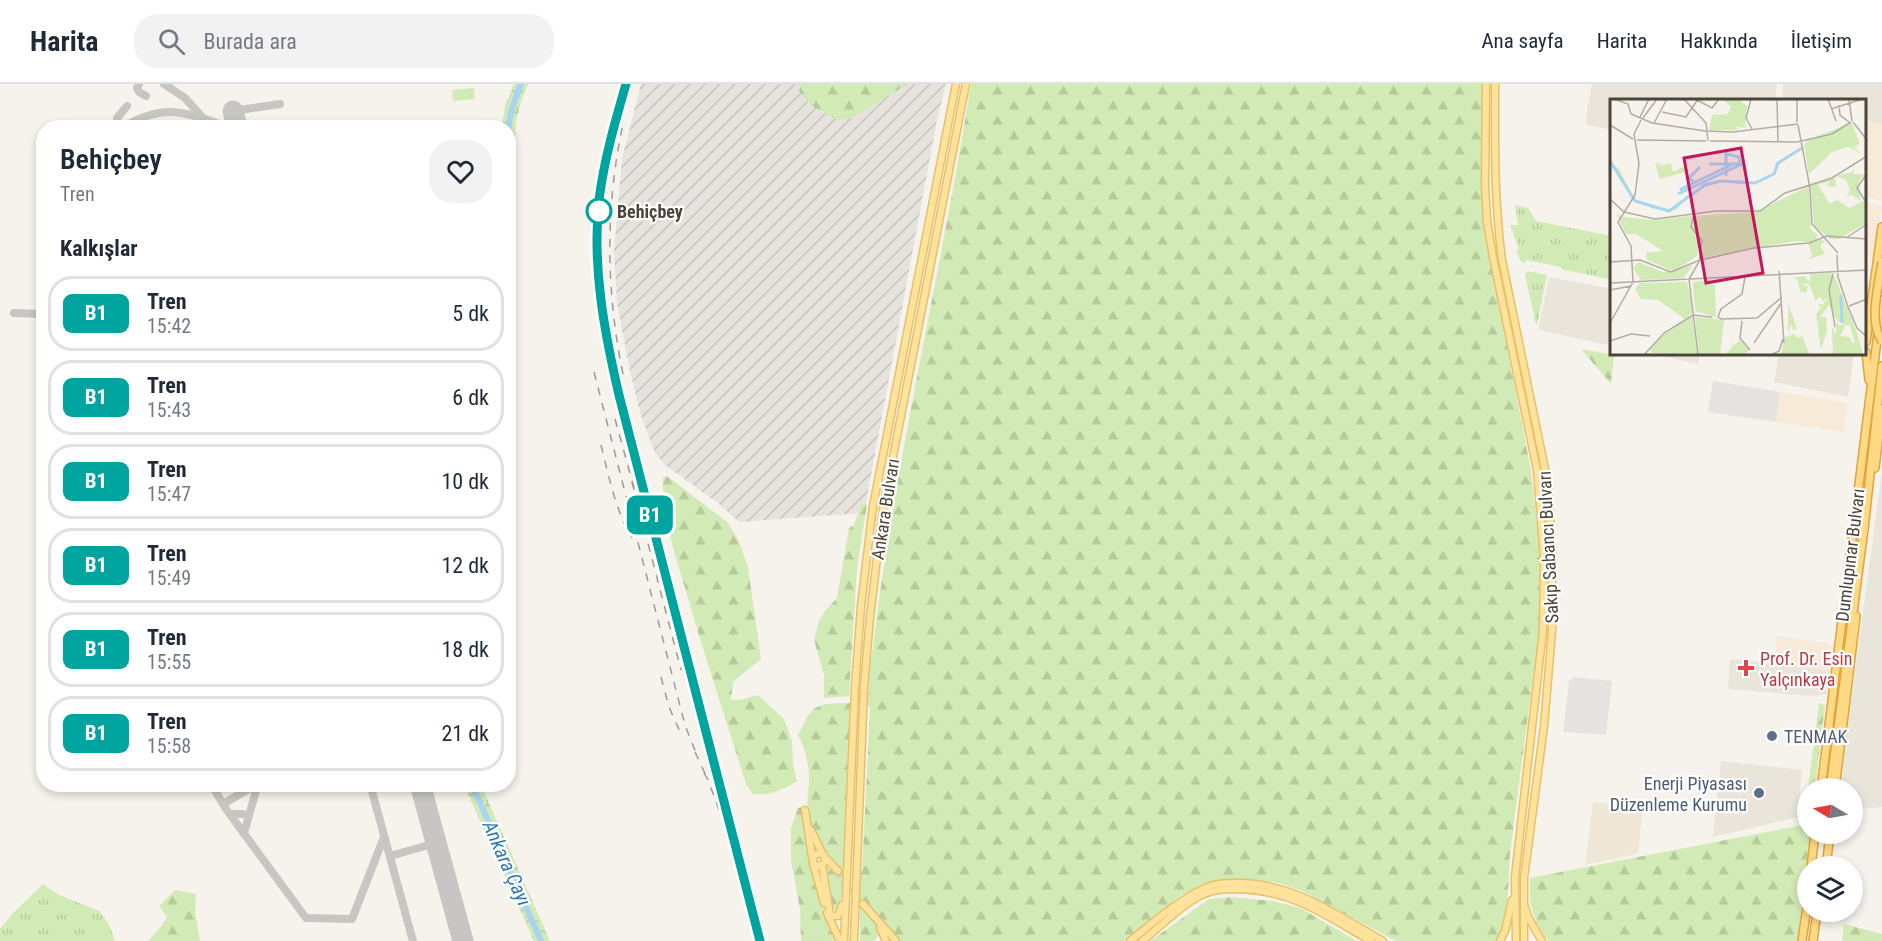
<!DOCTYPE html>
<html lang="tr">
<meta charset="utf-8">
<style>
:root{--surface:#fff;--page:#f2f2f3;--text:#1f2937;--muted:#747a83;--line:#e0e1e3}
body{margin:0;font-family:"Roboto Condensed",sans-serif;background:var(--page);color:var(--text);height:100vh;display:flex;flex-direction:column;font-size:22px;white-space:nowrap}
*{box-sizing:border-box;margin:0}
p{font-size:20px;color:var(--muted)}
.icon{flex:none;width:33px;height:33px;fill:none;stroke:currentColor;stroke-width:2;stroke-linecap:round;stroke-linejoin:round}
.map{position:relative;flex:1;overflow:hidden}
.sheet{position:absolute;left:36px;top:36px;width:480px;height:672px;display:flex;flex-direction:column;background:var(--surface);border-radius:24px;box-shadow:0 3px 9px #0003}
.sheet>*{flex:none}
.badge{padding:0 12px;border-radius:9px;font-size:21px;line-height:39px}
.needle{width:39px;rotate:280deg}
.tools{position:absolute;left:1797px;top:694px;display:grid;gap:12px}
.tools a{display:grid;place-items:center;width:66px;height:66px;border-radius:50%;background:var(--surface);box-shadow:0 3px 9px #0003;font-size:30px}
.map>.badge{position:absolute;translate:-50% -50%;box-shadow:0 0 0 3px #fff}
h2{padding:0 24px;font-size:22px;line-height:54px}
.round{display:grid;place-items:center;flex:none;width:63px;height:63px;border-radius:24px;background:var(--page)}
.summary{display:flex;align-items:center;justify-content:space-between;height:102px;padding:0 24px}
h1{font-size:28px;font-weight:600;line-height:45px}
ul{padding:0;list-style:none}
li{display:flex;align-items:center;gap:18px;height:75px;margin:0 12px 9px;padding:0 12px;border:3px solid var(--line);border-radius:24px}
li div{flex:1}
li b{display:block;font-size:22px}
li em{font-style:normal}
li .badge{min-width:66px;font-weight:700;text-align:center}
header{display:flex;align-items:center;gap:36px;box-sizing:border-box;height:84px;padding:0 30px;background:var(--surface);border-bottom:2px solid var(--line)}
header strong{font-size:28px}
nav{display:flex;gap:33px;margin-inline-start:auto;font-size:21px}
.search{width:420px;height:54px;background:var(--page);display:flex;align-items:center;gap:15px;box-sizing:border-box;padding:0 21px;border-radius:24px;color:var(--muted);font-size:22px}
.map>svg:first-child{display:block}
</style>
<header>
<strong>Harita</strong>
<div class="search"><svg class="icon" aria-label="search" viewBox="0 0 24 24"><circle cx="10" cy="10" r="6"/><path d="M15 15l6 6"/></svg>Burada ara</div>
<nav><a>Ana sayfa</a><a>Harita</a><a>Hakkında</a><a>İletişim</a></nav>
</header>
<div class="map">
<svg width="1882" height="857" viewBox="0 0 1882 857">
<defs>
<pattern id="industrial-furrows" width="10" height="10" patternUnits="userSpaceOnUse" patternTransform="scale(1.5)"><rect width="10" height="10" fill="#e6e2dd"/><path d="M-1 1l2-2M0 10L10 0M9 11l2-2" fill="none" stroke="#c7c3be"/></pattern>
<pattern id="grass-tufts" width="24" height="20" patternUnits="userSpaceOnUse" patternTransform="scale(1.5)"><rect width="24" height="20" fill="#d2eab5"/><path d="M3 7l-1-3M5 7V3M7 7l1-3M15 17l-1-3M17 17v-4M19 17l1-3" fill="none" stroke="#b6ca9c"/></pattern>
<pattern id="forest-firs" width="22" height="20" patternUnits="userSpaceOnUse" patternTransform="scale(1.5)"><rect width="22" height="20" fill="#d2eab5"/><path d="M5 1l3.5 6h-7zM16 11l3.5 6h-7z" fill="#b6ca9c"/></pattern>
<pattern id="wetland-marsh" width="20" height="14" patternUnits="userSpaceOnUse" patternTransform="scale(1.5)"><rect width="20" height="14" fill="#d2eab5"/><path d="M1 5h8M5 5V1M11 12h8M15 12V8" fill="none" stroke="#b6ca9c"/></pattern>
</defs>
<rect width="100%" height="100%" fill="#f6f3ec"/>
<g fill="#eae5da">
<polygon points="1592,0 1777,0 1775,16 1612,16 1612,46 1587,41 1586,32"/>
<polygon points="1783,0 1882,0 1882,40 1866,36 1866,16 1788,16 1782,15"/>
<polygon points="1549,193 1612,205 1612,262 1538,246"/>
<polygon points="1652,270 1700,270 1698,280"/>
<polygon points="1779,270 1854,270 1848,313 1774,298"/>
<polygon points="1882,387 1882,723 1853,726 1852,705 1839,705"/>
<polygon points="1730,575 1830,586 1827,610 1811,612 1730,605 1728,602"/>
<polygon points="1721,677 1802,686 1798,733 1713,753"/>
</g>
<g fill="#f7ead8">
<polygon points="1866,36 1882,40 1882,117 1866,113"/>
<polygon points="1866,118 1882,122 1874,174 1866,172"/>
<polygon points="1713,297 1848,319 1844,348 1708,328"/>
<polygon points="1777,552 1833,560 1830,586 1774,579"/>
</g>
<polygon fill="url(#industrial-furrows)" points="641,0 946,0 937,36 864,429 739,438 718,419 665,381 655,369 641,332 629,283 617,219 614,166 622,75"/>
<polygon fill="#efe8d6" points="1593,718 1643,724 1638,770 1585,781"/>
<g fill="url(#grass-tufts)">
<polygon points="1515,121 1528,124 1536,137 1612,152 1612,196 1561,185 1561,183 1526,176 1526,179 1521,178 1516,166 1519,165 1510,141 1518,141"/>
<polygon points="1527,187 1547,191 1537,241 1536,241 1525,191"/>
<polygon points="43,800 59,811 99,827 109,840 115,857 0,857 0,845 12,830"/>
</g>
<g fill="url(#forest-firs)">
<polygon points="801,0 908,0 852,34 838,36 812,22 799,7"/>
<path d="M971,0h511l-1,99 4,49 46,239 9,79 3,51 -33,252 -2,40 -7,48h-105l-94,-50 -25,-9 -45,-2 -22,2 -30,14 -56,45h-224l-36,-38 -1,4 18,25 -7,9h-14v-67l2,-2 8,-163 -2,-5 2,-46 2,-3c22,-192 69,-380 99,-571z"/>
<polygon points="1581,265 1614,271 1611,300"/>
<path d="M667,392l60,46 11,17 10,28 13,92 -28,23 -2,17c10,3 17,-2 27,-4l26,24 8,22 1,23 4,17c-15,9 -26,15 -44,13l-7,-10c-20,-65 -42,-129 -60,-193 -11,-36 -24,-75 -23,-113z"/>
<polygon points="867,420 857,484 849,612 824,614 824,591 814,556 819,537 825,527 837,514 849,444 854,441 861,421"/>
<path d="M850,619l-6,170 -4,33 -6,4 -10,-42 3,-2 9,9 2,-7c-13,-17 -27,-34 -30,-56 -2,-11 1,-22 1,-33 0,-16 -4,-30 -11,-44 5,-7 7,-17 13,-23 9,-11 26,-8 39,-9z"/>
<polygon points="1819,619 1825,621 1815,705 1808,705"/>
<path d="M1807,706l1,44h2l-12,107h-250c-16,-24 -19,-34 -18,-63l273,-53z"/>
<polygon points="803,723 809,772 818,809 836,857 801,857 800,825 791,776 791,744 798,724"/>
<polygon points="175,806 196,810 195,828 200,857 148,857 160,844 167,833 159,822"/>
<polygon points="1231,813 1273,817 1300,824 1357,857 1150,857 1209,815"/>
<polygon points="1844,840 1882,850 1882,857 1842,857"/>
</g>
<g fill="url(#wetland-marsh)">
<path d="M514,0h14c-7,16 -12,32 -13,50 -1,30 3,58 -6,88l-1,-94 -6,-1 3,-21z"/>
<polygon points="464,701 481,701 550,857 534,857"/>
</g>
<polygon fill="#d2eab5" points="474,4 475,15 453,17 452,6"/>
<g fill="#e5e3e0">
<polygon points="1713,297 1780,308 1776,338 1708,328"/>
<polygon points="1573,593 1612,597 1606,651 1563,648 1569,597"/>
</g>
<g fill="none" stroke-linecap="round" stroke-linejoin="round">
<g stroke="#a9d4f2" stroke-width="6">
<polyline points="508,44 512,24 521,0"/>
<polyline points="508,89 508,109"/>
<polyline points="472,700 541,857"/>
</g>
<g stroke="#c8c6c3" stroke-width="8">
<polyline points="139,0 137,4 139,8 146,12"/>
<polyline points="164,0 185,14 203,34"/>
<polyline points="233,27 280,20"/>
<polyline points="123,43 117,40 117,34 127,22"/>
<path d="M122,44c42,-26 65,-16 108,0"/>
<polyline points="14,229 44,230"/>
<polyline points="211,700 226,725 306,834 352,835 384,753"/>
<polyline points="370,700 413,857"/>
<polyline points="223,720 257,700"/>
<polyline points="230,730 243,730"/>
<polyline points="244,749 258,700"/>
<polyline points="390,772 436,759"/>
</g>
<g stroke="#c8c6c3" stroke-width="21">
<polyline points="233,27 237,44"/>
<polyline points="420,700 463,857"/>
</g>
<polyline stroke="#d4d0c8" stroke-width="6" stroke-dasharray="6 3" stroke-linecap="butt" points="837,789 863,823"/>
<g stroke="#e6c16a" stroke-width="9">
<g id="primary">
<polyline points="1486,0 1485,101 1487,137 1493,173 1537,386 1544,474 1543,546 1515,793 1516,857"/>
<path d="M1495,0c0,61 -1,115 7,176l46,224 4,63v84l-8,95 -20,152v63"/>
<polyline points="805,726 812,773"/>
<polyline points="811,746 822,769"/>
<polyline points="824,771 825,777 822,781 818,782 813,779 814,771 821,769 823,771 838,787"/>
<polyline points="813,779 824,819"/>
<polyline points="822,781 830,830 833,832 838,832 842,821"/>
<polyline points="863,820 896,857"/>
<polyline points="1525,823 1528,833 1542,857"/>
<polyline points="827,829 840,857"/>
<polyline points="880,844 886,857"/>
<polyline points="844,857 855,603 861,522 873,422 956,0"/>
<polyline points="854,857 864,603 870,533 883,424 966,0"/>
<path d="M1130,857c24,-19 47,-40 75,-53 10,-5 20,-5 31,-5 57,-1 100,32 147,58"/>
<path d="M1142,857c21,-16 38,-36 62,-47 12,-5 24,-5 36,-5 55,2 86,27 131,52"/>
<polyline points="1500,857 1505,847 1512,816"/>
</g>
</g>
<g stroke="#e0a43c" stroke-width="10">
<g id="trunk">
<polyline points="1866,258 1882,143"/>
<polyline points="1866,268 1869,296"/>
<polyline points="1875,384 1882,325"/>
<polyline points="1821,705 1882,216"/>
<polyline points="1830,705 1864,445 1882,282"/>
<polyline points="1835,705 1856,532"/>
<polyline points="1811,783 1815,750"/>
<polyline points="1826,783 1830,750"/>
<polyline points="1802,857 1808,816"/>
<polyline points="1813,857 1817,828"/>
</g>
</g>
<use href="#primary" stroke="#ffe39c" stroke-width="6"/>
<use href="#trunk" stroke="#ffd985" stroke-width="7"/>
<g stroke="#9a9a9a" stroke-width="1.5" stroke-dasharray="8 8" stroke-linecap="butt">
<path d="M626,0c-11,38 -22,77 -27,116 -7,66 5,131 20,195l141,546"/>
<polyline points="594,288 685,641 698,674"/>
<path d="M623,290c-17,-82 -18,-167 0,-250"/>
<polyline points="615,335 634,404"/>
<path d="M601,361c8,32 14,64 31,93"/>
<polyline points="632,398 681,586"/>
<polyline points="661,593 669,623 681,650"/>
<polyline points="695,668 708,696"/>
<polyline points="704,689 708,696 720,728"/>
</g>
<g stroke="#e0a43c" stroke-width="10" stroke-linecap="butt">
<path id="trunk-bridge" d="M1882,178c-3,22 -14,60 0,79"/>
</g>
<use href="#trunk-bridge" stroke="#ffd985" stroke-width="7"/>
</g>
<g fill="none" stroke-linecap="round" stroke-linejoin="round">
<g stroke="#fff" stroke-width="14">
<path id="line" d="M626,0c-11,38 -22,76 -27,116 -7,66 5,131 20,195l141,546"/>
</g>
<use href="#line" stroke="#00a49f" stroke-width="9"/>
</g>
<circle fill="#fff" stroke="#00a49f" stroke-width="3" cx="599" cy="127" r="12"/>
<path fill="#e0444e" stroke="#fff" stroke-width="2" d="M1743 575h6v6h6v6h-6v6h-6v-6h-6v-6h6z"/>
<g fill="#5c6f8a" stroke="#fff" stroke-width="2">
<circle cx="1772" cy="652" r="6"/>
<circle cx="1759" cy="709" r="6"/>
</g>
<g text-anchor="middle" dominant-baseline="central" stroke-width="4.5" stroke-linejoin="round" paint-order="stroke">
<g font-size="18" font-weight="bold" fill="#4b4439" stroke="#fff" text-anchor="start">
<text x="617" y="127">Behiçbey</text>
</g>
<g font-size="18" fill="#4b4439" stroke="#fff">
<text transform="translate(885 425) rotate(-81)">Ankara Bulvarı</text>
<text transform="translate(1548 463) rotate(-93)">Sakıp Sabancı Bulvarı</text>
<text transform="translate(1850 471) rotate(-83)">Dumlupınar Bulvarı</text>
</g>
<g font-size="18" fill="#be3a42" stroke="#fff" text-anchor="start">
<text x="1760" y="574">Prof. Dr. Esin<tspan x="1760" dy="21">Yalçınkaya</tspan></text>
</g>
<g font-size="18" fill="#4e5e75" stroke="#fff" text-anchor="start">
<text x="1784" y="652">TENMAK</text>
<text x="1747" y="699" text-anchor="end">Enerji Piyasası<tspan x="1747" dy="21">Düzenleme Kurumu</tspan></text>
</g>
<g font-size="20" font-style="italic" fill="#2e7ab2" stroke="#fff">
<text transform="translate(507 779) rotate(66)">Ankara Çayı</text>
</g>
</g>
<g transform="translate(1610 15)">
<rect width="256" height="256" fill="#f6f3ec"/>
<path d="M108,9v7l10,-1 10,16h-29l3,-15h5zM242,24l8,21 -7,3 6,-1 -5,2 7,6 -13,-7 -16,5 -23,22 -5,-29 3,-5zM85,218l29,3 -4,35h-21zM226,222l3,4 7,-1 -6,12 9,1 4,7 -8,-2 -9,5z" fill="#d2eab5"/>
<path d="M111,0h16l10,7 -2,22 -12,-2 -5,-12 3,-8zM52,64l-5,4 14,-4 2,9 12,-6 4,5 -29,8 -5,-15zM245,67l-2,8h11l-5,7 1,20 -9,-7 -4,3 3,-7 -4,-10 -9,-4 15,-4zM225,79l1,9 -10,-1 5,-5 -13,4 12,19 7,-4 12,8 14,-7 3,4v18l-27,16h-9l-16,-13 -3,-41zM199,87l2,44 7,5 -2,4 10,2 -6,4 5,9 -16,5 3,-4 -4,-13 -13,-1 -94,17 2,-15 -11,-20 2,-7 61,-4zM6,108l1,7 7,3 29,3 39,-4 -1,6 9,14 -3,20 -23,15 -27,-11 -1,-7 17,-2 -27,-17h-10l-9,-20zM28,163l25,10 30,-7 -9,13 -43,2 -8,-12zM223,174l24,59 6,23h-34l4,-1 -1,-24 2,-3v6l4,2 -2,12 5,-5 14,1 -5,-17 -13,-5 -8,-16 -9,12h6l1,14 -6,19 -5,-36 5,-7 -3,-3h5l6,-7 -6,4 -4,-5 -3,5 -7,-17 -9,-1 8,4 -2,5h-6l-2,-12 -5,-2 11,-2 6,6v-8zM97,181v4l8,1 1,32 -21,-6 -2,-29zM77,183l6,30 -8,7 -27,-19 -17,-1 -6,-10 5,-6zM178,204l9,26 -4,1 -2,-6 -3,10zM82,216l5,38h-45l-2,-3 9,-12zM95,218l8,1 -2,26 4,-2 2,7 -6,-1 1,7h-9l-4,-7zM120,235l3,12 7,-6 9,10 -5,5h-19l7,-8zM184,235l4,4 4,-2 8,19h-29l4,-18z" fill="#d2eab5"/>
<path d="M192,48l-25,19 -2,8 -18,9 -19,1 -18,-3 -14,4 -20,13 -9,11 -7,2 -16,-2 -20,-8 -24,-40 9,8 16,31 35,10 6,-2 9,-11 22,-13 13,-4 37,2 17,-9 2,-8z" fill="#d2eab5"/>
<path fill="none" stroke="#a9d4f2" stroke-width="3" d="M116,53v24M117,55l12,3 1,7M0,62l25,40 34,10 36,-26 16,-4 34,2 19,-9 4,-11 24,-15M99,65h30M84,83l-5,-4 11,-11M73,93l-2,-3 52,-25M68,95l64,-30M231,196l1,28"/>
<path fill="none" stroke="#b2ada4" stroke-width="1.5" d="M4,0l14,5 3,10 21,9 53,8 28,1 65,-8M74,0l22,24 2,18M141,0l-5,19 6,11M167,0l1,42M187,0v23M218,0l8,22M239,0l3,22M87,1l15,8 7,-9M229,6l1,10 9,7M221,10l32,-10M52,13l24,5 12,-18M30,18l9,-18M33,19l14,-19M243,23l14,18M44,24l13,-24M0,26l23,14M188,26l12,63 2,36 26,29M27,41l69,1M100,42l87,1 35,-8 19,-12M257,74l-10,15 10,16M0,100l14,13 31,7 61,-8h44l25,-18 47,-15 35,-22M83,118l-2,10 11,14 -3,21 -10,17 9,76M236,139l21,-14M227,156l1,22 10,30 9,21 10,9M0,163l30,-2 31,12 29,-12 54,-12 55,-5 18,-7 40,3M169,172l5,72M223,175l-4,16 6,37M0,184l257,-13M0,191l21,-4M239,207l18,-7M110,220l37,-1 25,-21M111,220l-3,-2 3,-8 21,-15 3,-17M132,222l-2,17 10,12M0,224l23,-41 -2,-36 -13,-24 17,-27 4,-32 -5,-29 7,-14M0,242l21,-7 19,2M144,244l28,-41M34,256l20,-22 29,-18 19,2M161,256l8,-4 4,-12"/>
<path fill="#c2185b" fill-opacity="0.15" stroke="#c2185b" stroke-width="3" d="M131,49l22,125 -57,10 -22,-125z"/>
<rect width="256" height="256" fill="none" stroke="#4b4439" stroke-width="3"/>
</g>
</svg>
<div class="tools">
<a><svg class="needle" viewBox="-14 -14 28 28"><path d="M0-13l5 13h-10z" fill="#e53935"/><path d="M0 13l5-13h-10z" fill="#747a83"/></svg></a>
<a><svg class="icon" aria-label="layers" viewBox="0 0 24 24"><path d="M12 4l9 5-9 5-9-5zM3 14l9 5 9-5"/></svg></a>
</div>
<b class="badge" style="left:650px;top:431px;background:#00a49f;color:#fff">B1</b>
<section class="sheet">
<div class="summary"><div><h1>Behiçbey</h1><p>Tren</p></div><a class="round"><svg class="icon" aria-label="heart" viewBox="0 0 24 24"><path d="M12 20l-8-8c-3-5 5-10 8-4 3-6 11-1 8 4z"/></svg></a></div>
<h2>Kalkışlar</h2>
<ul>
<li><span class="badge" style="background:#00a49f;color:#fff">B1</span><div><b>Tren</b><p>15:42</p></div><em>5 dk</em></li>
<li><span class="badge" style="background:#00a49f;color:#fff">B1</span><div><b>Tren</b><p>15:43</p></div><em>6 dk</em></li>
<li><span class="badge" style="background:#00a49f;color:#fff">B1</span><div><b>Tren</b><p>15:47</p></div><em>10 dk</em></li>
<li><span class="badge" style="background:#00a49f;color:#fff">B1</span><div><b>Tren</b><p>15:49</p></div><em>12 dk</em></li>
<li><span class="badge" style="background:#00a49f;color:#fff">B1</span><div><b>Tren</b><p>15:55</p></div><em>18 dk</em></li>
<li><span class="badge" style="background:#00a49f;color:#fff">B1</span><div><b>Tren</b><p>15:58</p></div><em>21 dk</em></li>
</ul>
</section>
</div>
